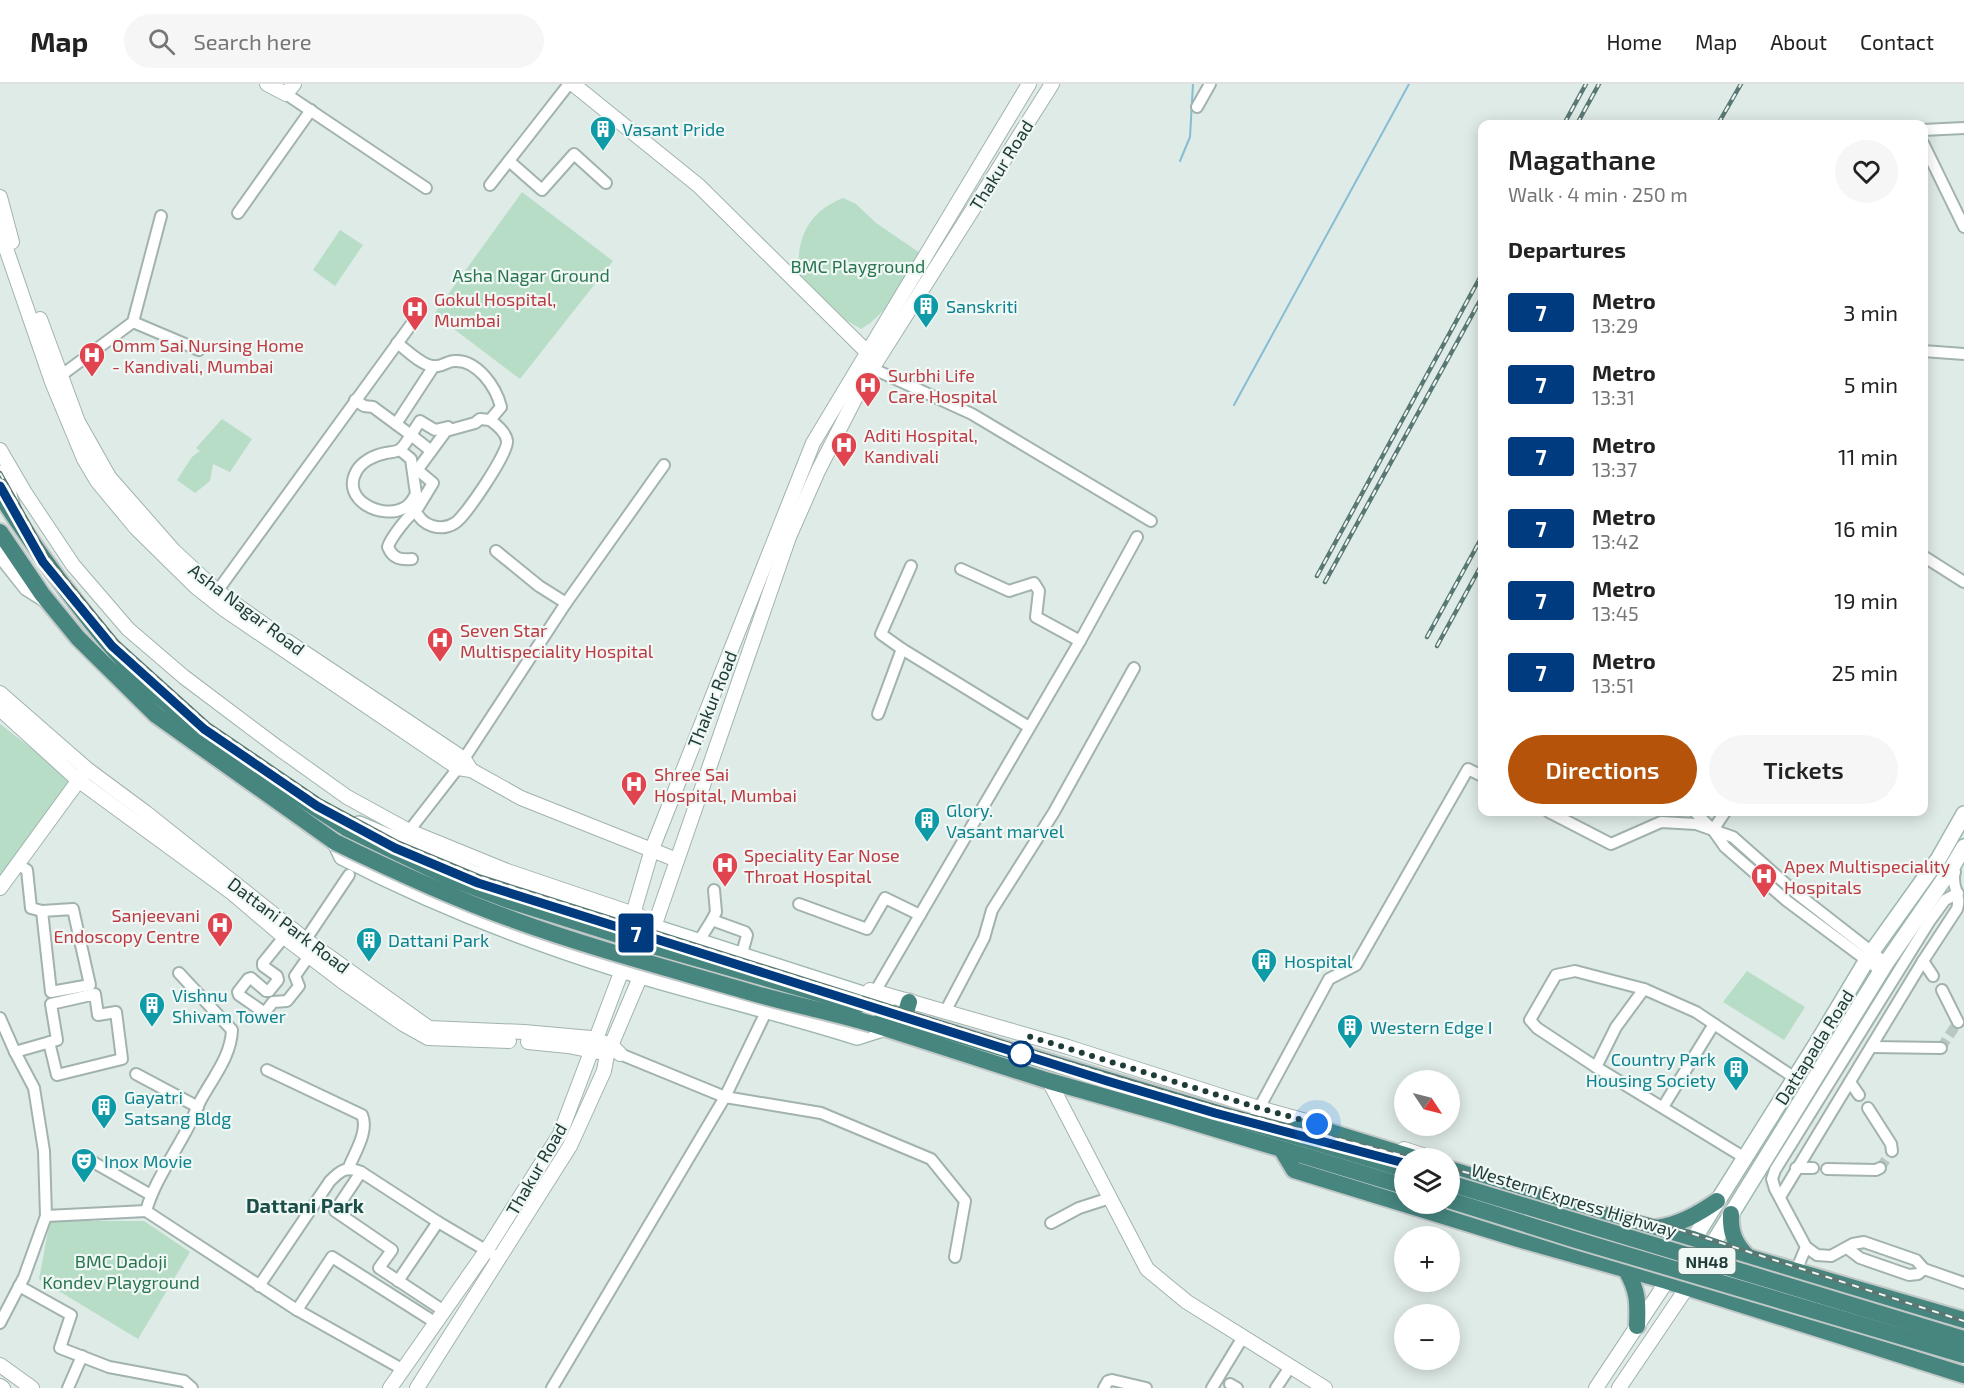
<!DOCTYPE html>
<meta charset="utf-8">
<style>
:root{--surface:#fff;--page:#f6f6f6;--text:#222;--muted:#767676;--line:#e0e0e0;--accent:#b45309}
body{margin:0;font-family:"Exo 2",sans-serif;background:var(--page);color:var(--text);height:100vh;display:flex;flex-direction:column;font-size:22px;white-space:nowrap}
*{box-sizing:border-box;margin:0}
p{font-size:20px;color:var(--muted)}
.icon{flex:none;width:33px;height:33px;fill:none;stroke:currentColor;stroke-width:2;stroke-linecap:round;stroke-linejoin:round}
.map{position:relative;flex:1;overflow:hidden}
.panel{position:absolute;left:1478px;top:36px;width:450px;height:696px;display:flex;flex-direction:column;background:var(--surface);border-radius:12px;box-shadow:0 3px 15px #0003}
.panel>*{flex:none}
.badge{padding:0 12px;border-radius:4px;font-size:21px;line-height:39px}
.needle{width:39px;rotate:125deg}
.buttons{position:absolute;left:1394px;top:986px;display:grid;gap:12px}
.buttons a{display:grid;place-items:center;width:66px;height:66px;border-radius:50%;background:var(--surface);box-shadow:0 3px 15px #0003;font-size:30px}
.you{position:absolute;width:30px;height:30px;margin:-15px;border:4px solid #fff;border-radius:50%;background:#1a73e8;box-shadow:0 0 0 9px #1a73e833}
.map>.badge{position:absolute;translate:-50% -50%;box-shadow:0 0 0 3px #fff}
h2{padding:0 30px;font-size:22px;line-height:54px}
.round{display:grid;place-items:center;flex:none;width:63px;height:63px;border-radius:32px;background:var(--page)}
.overview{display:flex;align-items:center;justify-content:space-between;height:102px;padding:0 30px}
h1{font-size:28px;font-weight:600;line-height:45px}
.button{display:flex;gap:12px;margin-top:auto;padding:12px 30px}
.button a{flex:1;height:69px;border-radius:36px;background:var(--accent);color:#fff;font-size:24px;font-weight:600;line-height:69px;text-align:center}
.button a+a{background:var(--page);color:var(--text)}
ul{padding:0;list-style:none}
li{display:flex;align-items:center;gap:18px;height:72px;padding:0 30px}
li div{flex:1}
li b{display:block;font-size:22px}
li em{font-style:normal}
li .badge{min-width:66px;font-weight:700;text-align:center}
header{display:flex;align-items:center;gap:36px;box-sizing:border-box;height:84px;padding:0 30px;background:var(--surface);border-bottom:2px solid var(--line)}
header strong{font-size:28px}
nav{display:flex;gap:33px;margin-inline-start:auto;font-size:21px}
.search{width:420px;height:54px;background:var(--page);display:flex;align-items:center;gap:15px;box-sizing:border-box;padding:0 21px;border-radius:33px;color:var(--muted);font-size:22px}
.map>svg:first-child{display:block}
</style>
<header>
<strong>Map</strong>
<div class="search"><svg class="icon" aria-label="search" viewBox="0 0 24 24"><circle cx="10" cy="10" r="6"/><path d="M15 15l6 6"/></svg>Search here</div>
<nav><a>Home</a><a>Map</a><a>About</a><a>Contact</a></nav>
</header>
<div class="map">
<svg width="1964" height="1304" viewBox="0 0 1964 1304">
<rect width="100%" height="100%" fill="#dfebe7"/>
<g fill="#b7ddc6">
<polygon points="522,108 613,177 520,295 434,230"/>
<path d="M843,114l13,6 20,19 44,30c-17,28 -31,60 -59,76l-15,-9 -47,-45c-3,-37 9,-63 44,-77z"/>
<polygon points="340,146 363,161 335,202 313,186"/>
<polygon points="222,335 252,355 230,388 213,380 210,397 195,409 177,396 192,373 200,367 196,364"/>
<polygon points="0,640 74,697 0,802"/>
<polygon points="1747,887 1805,923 1784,956 1723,918"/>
<polygon points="50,1137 144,1137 190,1168 138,1255 39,1195"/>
</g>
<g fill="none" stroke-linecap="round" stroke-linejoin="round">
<g stroke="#85bdd3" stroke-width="2">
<polyline points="1180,77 1190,53 1193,0"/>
<polyline points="1234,321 1409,0"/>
</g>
<g stroke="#b9c8c4" stroke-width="10" stroke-dasharray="10 5" stroke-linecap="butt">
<polyline points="1941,964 1958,938"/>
<polyline points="1880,1084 1892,1067"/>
</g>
<g stroke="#a2b3af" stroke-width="14">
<g id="minor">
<polyline points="286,10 426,104"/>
<polyline points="1197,23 1210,0"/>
<polyline points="1923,46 1964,44"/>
<polyline points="1923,59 1964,143"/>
<polyline points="509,77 542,106 574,70 606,99"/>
<polyline points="490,101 569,0"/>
<polyline points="238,129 311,26"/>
<polyline points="133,238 199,266"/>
<path d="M397,259c10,7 23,21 35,23 9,2 15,-5 22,-5 23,-2 42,26 47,46l-11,13 -10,-1 -5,4 -29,8 -28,38 2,3 13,11 -17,28c6,15 25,21 39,12 10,-6 54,-71 52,-82 -1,-9 -10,-16 -17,-21"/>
<polyline points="1923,267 1964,270"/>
<polyline points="867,282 972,330 1151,437"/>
<polyline points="55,296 133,238 161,132"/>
<polyline points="355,316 364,322 373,323 396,340 434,282"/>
<polyline points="396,340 411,351 420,337 435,346 448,343"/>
<path d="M400,366l11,9 5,35c-3,5 -6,11 -12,14 -22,12 -63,-8 -48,-36 5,-10 18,-17 30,-19 4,-1 10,-1 13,-3 5,-3 9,-11 12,-15l19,15"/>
<polyline points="496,467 539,502 566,519"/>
<polyline points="1923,472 1964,498"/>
<path d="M412,475c-11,1 -19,0 -24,-12 2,-8 20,-32 28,-36"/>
<polyline points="911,482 881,550 902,565 1029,643"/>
<polyline points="961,485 1009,507 1034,499 1039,507 1036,533 1080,557"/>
<polyline points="213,513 418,231"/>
<polyline points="878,630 902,565"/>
<polyline points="1549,728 1611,760 1661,738 1696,740 1733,753 1795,808 1886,879"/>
<polyline points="1695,728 1713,746 1725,763 1787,817 1881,887"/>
<polyline points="1713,746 1725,728"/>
<polyline points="409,747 458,684 566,519 664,381"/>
<polyline points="17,780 27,786 31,824 42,827"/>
<polyline points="1958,809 1945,816 1929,838 1775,1086 1772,1095 1775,1105 1806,1163 1817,1171 1831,1172 1853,1160 1864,1158 1916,1176 1924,1185 1964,1199"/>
<polyline points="799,820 867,845 885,814 920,831"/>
<polygon points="73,825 90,901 51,908 42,827"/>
<polyline points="712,836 716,828 714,806"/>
<polyline points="702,852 712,836 745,848 747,851 743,866"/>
<polyline points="284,853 263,879 263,882 277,892 278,896 269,907 266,907 251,894 248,895 238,908 239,911 262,927 266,927 273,918 287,917 299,902 295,892 309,872"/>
<polyline points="302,861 349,791"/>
<polyline points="1923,877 1933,892"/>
<path d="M179,889l53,57c-1,25 -17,45 -29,66 -7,12 -11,25 -18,37 -14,26 -31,50 -39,78l151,99 105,59"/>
<polyline points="1942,906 1958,938"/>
<polyline points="872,913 1080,557 1137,453"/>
<polyline points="945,928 984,854 992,826 1054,728 1134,584"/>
<polyline points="0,934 15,968 34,1004 44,1067 46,1132 24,1193 0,1239"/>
<polyline points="1871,963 1941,964"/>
<polyline points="15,968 57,956 51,920 95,910 98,931 116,928 122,975 57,991 49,958"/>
<polyline points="620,970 725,1013 821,1029 931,1075 965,1117 955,1173"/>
<polyline points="1596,983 1537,944 1530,936 1556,891 1575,887 1644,905"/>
<path d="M267,986l95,45c7,16 -7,37 -13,52"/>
<polyline points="136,990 198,1023"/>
<polyline points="1850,998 1859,1011"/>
<polyline points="1663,1023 1714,940"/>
<polyline points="1868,1024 1891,1060 1892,1067"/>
<polyline points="1251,1039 1329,895 1356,881 1468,685 1482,692"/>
<polyline points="86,1074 151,1111"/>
<polyline points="1745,1074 1596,983 1616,943 1644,905 1696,928 1795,994"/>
<polyline points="1796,1084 1813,1084"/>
<polyline points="1827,1085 1876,1086 1880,1084"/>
<polyline points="361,1088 335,1127 392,1166 379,1184 444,1227"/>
<path d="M1780,1113l143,-236 34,-52c5,-14 -7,-24 -2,-37"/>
<polyline points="46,1132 146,1127"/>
<polyline points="1051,1139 1079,1124 1110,1114"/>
<polyline points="1847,1164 1860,1174 1909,1191 1918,1190 1924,1185"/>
<polyline points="1796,1187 1806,1163"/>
<polyline points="398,1197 438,1138"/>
<polyline points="19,1202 71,1231 60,1264 109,1283 184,1297 192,1304"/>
<path d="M259,1202l71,-105c11,-11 16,-15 31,-9l77,50 61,36"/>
<polyline points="297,1226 332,1173 436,1239"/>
<polyline points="1230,1300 1237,1304"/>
<polyline points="68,1304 82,1272"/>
<polyline points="552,1304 725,1013 766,928"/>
<polyline points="1104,1304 1108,1297 1112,1296 1146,1304"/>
<polyline points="1212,1304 1243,1253"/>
<polyline points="1276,1304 1290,1283"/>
</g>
</g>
<g stroke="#a2b3af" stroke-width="16">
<g id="tertiary">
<polyline points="267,0 286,10 294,0"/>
<polyline points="573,0 699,102 867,268"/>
<polyline points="0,113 12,158"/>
<polyline points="0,147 52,298 84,375 97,397 136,444 196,503 225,526 458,684 471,686 521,714 677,776"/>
<polyline points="40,235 78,338 109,393 174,467 217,507 269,544"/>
<polyline points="0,366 25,409 73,481 128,545 184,593 277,663 347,713 409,747 507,787 640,832"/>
<polyline points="287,557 464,675 471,686"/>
<polyline points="0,609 87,685 145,728 306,856 429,944 524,948 591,954 611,961 620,970"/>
<polyline points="0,625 78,696 231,808 284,853 343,898 403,940 428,954 509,957"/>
<polyline points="0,804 84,689"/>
<polyline points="870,906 1068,963 1259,1024 1317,1040"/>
<polyline points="528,958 568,962 598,968"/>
<polyline points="1049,997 1147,1185 1187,1218 1325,1304"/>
<polyline points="1404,1065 1432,1074"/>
<polyline points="0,1281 32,1304"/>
<polyline points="0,1302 3,1304"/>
<polyline points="390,1304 486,1167 560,1050 622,886 631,837 652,765 813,359 1029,0"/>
<polyline points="417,1304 570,1062 604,987 607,971 641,891 654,843 789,453 818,387 863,299 1052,0"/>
<polyline points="1596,1304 1667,1197"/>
<polyline points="1619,1304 1686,1205"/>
</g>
</g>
<g stroke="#9eb7b1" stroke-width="18">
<g id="secondary">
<polyline points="0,389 8,407 13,426"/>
<polyline points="0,470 27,504 46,516"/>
<polyline points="346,744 359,740 471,788 537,811 654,843 881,916 893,932"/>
<path d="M335,758l7,15c89,46 183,83 279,113 78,24 158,42 236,67l28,-9"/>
<polyline points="1706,1171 1886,879 1951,785 1964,763"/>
<polyline points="1668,1196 1817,959 1871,869 1939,774 1964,730"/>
</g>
</g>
<g stroke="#c1c8c7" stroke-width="20">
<g id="trunk">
<path d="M0,410c18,30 39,58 59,86 32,43 67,89 108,123 55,47 119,85 179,125"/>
<polyline points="0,448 42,510 78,554 156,631 335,758"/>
<polyline points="859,921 1404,1085"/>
<polyline points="904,935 909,918"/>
<polyline points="872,940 1049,997 1166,1030 1404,1102"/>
<polyline points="1286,1049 1308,1041 1414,1074"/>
<polyline points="1282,1066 1294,1086 1525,1157 1667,1197 1964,1291"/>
<polyline points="1449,1085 1566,1121 1693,1155 1724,1166 1964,1236"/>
<path d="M1731,1130c-1,19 4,30 17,43"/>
<path d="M1656,1144c23,-3 42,-14 61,-27"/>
<path d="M1626,1186c12,21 12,32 11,56"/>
</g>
</g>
<use href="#minor" stroke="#fff" stroke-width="10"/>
<use href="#tertiary" stroke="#fff" stroke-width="14"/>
<use href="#secondary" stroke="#fff" stroke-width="15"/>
<use href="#trunk" stroke="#46867f" stroke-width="16"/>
<g stroke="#5a7873" stroke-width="4.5">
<g id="rail">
<polyline points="1564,40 1586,0"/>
<polyline points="1577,40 1599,0"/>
<polyline points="1718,40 1741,0"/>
<polyline points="0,389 48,474 117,558 208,640 321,717 397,758 481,793 1066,978 1216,1023 1412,1074"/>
<polyline points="1317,492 1482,190"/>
<polyline points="1325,498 1482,213"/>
<polyline points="1427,553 1482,453"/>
<polyline points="1437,562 1482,480"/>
<polyline points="1449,1084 1656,1138 1964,1237"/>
</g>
</g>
<use href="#rail" stroke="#f0f8f5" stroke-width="2" stroke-dasharray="7" stroke-linecap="butt"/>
<g stroke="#c1c8c7" stroke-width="20" stroke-linecap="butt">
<g id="trunk-bridge">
<polyline points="346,744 450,794 508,816 657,863 859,921"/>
<path d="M335,758c59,29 118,56 179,78 77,28 157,49 235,72 41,12 82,20 123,32"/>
<polyline points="1449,1099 1964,1255"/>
<polyline points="1449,1116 1573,1155 1964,1271"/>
</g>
</g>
<use href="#trunk-bridge" stroke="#46867f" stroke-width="16"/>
</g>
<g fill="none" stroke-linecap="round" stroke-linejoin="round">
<g stroke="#fff" stroke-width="14">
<polyline id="line" points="0,402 43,478 112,562 204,645 317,722 395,764 478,799 1107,997 1215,1029 1404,1079"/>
</g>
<use href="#line" stroke="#003b80" stroke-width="9"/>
<polyline stroke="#203c38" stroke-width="6" stroke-dasharray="0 10.8" points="1021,970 1028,952 1259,1024 1317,1040"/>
</g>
<defs>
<g id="building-pin" transform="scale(1.35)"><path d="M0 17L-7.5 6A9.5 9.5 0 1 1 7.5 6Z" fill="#0f9aa8" stroke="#f0f8f5"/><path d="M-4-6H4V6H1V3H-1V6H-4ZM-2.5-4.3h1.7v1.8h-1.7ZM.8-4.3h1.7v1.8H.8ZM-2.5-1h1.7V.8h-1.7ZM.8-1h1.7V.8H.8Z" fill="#fff"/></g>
<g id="hospital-pin" transform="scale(1.35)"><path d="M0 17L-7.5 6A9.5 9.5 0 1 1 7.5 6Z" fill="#e0444e" stroke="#f0f8f5"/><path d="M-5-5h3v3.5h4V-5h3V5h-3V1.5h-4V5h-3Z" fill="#fff"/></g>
<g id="theatre-pin" transform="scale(1.35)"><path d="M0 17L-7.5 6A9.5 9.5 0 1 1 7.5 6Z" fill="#0f9aa8" stroke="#f0f8f5"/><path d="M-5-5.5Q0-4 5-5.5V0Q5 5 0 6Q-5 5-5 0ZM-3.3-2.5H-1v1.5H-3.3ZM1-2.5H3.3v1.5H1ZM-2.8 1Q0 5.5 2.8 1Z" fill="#fff"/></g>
</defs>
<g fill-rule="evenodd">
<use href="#building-pin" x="603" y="45"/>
<use href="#building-pin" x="926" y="222"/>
<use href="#hospital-pin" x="415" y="225"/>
<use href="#hospital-pin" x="92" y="271"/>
<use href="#hospital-pin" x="868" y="301"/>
<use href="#hospital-pin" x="844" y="361"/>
<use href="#hospital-pin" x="440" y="556"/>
<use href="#hospital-pin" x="634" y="700"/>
<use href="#building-pin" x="927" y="736"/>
<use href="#hospital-pin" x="725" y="781"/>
<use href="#hospital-pin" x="1764" y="792"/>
<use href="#hospital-pin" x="220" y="841"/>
<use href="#building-pin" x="369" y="856"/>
<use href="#building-pin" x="1264" y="877"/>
<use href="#building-pin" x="152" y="921"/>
<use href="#building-pin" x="1350" y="943"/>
<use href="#building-pin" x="1736" y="985"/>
<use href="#building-pin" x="104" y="1023"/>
<use href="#theatre-pin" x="84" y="1077"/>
</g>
<circle fill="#fff" stroke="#003b80" stroke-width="3" cx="1021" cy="970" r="12"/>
<g text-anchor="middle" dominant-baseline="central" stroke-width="4.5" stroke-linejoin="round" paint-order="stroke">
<rect fill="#f0f8f5" stroke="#5e7471" stroke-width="1.5" x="1678.5" y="1164" width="57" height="26" rx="4.5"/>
<g font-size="16" font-weight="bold" fill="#203c38">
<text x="1707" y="1177">NH48</text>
</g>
<g font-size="18" fill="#0d838f" stroke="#f0f8f5" text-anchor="start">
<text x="622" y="45">Vasant Pride</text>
<text x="946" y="222">Sanskriti</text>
<text x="946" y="726">Glory.<tspan x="946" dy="21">Vasant marvel</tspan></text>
<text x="388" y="856">Dattani Park</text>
<text x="1284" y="877">Hospital</text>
<text x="172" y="911">Vishnu<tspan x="172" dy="21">Shivam Tower</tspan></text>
<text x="1370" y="943">Western Edge I</text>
<text x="1716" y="975" text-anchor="end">Country Park<tspan x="1716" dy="21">Housing Society</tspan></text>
<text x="124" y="1013">Gayatri<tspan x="124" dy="21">Satsang Bldg</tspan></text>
<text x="104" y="1077">Inox Movie</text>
</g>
<g font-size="18" fill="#203c38" stroke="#f0f8f5">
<text transform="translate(1001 81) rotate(-58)">Thakur Road</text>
<text transform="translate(247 525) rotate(37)">Asha Nagar Road</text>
<text transform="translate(712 615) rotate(-68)">Thakur Road</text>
<text transform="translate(289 841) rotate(37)">Dattani Park Road</text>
<text transform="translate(1814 963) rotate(-58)">Dattapada Road</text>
<text transform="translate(536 1085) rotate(-60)">Thakur Road</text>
<text transform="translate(1574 1116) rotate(17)">Western Express Highway</text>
</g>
<g font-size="18" fill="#29744f" stroke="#f0f8f5">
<text x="858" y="182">BMC Playground</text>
<text x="531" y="191">Asha Nagar Ground</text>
<text x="121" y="1177">BMC Dadoji<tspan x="121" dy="21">Kondev Playground</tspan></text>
</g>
<g font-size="18" fill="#be3a42" stroke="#f0f8f5" text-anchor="start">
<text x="434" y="215">Gokul Hospital,<tspan x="434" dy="21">Mumbai</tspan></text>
<text x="112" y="261">Omm Sai Nursing Home<tspan x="112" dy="21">- Kandivali, Mumbai</tspan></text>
<text x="888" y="291">Surbhi Life<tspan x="888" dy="21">Care Hospital</tspan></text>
<text x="864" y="351">Aditi Hospital,<tspan x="864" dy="21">Kandivali</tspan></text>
<text x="460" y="546">Seven Star<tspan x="460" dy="21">Multispeciality Hospital</tspan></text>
<text x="654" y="690">Shree Sai<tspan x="654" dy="21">Hospital, Mumbai</tspan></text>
<text x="744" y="771">Speciality Ear Nose<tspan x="744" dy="21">Throat Hospital</tspan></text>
<text x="1784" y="782">Apex Multispeciality<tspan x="1784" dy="21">Hospitals</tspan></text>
<text x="200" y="831" text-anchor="end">Sanjeevani<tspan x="200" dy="21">Endoscopy Centre</tspan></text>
</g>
<g font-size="20" font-weight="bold" fill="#1b4e48" stroke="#f0f8f5">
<text x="305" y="1121">Dattani Park</text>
</g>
</g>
</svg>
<div class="buttons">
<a><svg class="needle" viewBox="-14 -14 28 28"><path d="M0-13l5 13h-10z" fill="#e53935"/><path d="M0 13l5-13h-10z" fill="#767676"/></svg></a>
<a><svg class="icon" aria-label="layers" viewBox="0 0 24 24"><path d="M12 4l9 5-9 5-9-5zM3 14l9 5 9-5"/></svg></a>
<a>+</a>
<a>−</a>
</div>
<div class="you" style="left:1317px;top:1040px"></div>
<b class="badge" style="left:636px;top:849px;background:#003b80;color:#fff">7</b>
<section class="panel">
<div class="overview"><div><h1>Magathane</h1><p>Walk · 4 min · 250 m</p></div><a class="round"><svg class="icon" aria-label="heart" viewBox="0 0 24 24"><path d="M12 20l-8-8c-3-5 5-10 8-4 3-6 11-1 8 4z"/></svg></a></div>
<h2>Departures</h2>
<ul>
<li><span class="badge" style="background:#003b80;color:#fff">7</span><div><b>Metro</b><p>13:29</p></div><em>3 min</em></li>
<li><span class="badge" style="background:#003b80;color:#fff">7</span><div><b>Metro</b><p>13:31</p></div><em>5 min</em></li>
<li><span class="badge" style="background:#003b80;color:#fff">7</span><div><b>Metro</b><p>13:37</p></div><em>11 min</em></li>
<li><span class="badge" style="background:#003b80;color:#fff">7</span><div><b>Metro</b><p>13:42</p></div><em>16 min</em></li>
<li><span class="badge" style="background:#003b80;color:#fff">7</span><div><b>Metro</b><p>13:45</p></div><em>19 min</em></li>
<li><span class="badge" style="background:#003b80;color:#fff">7</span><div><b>Metro</b><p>13:51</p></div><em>25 min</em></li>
</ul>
<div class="button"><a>Directions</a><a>Tickets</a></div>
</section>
</div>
